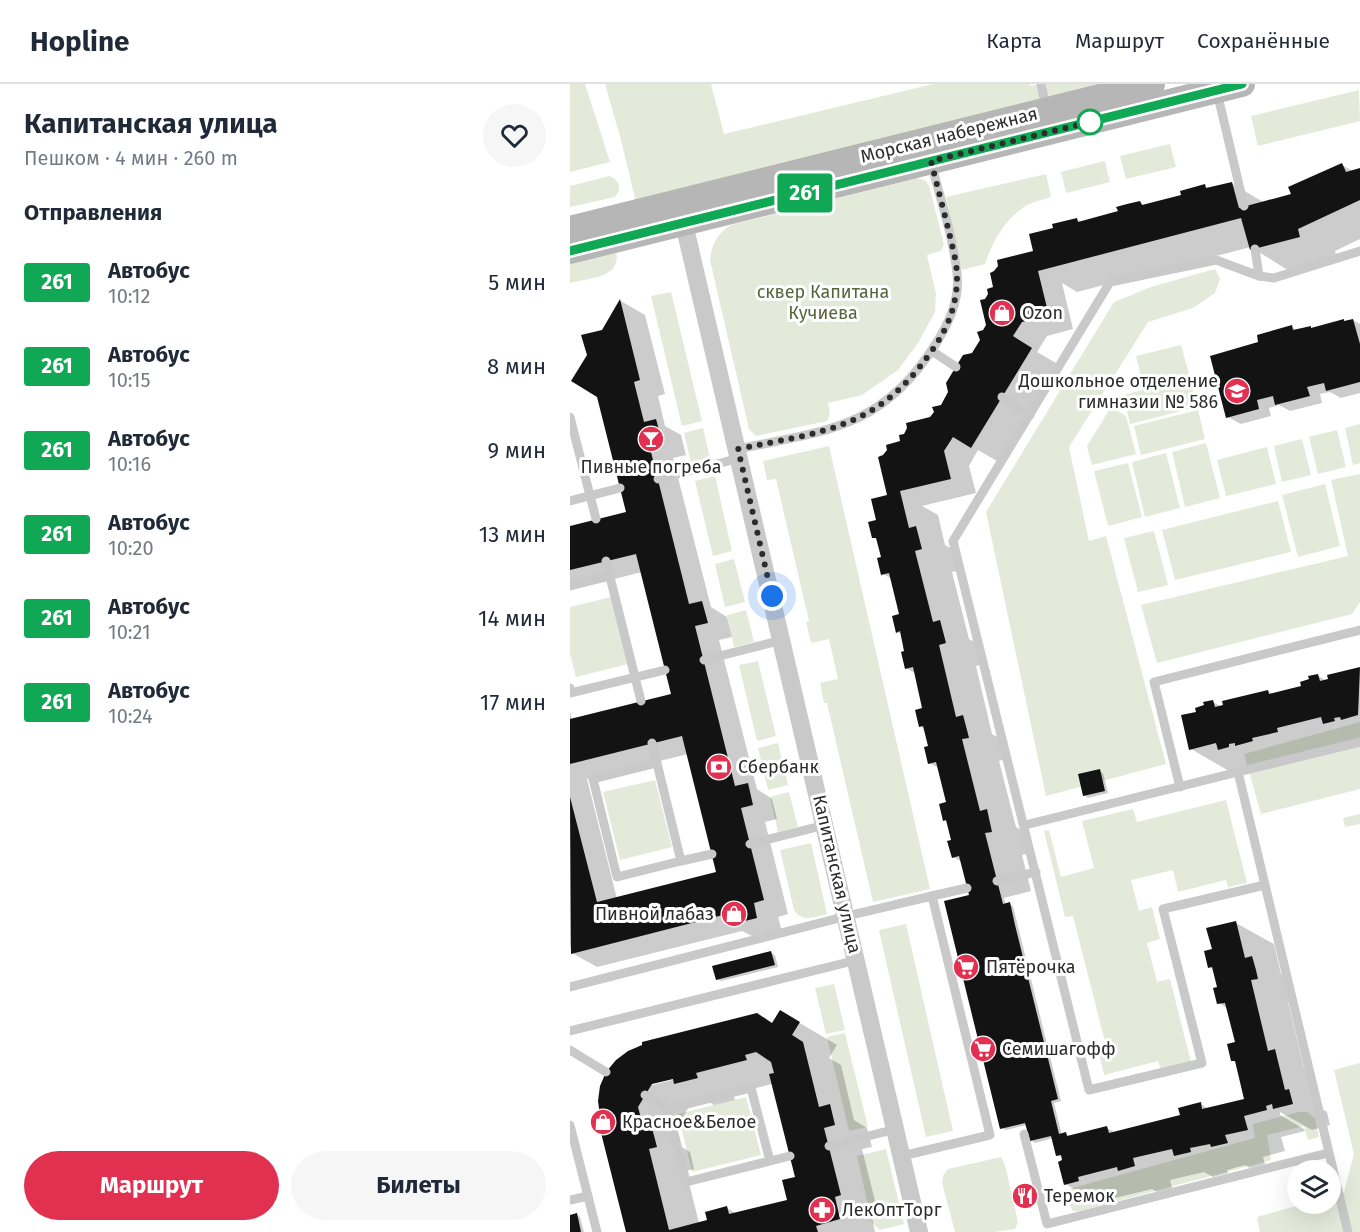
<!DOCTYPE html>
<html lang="ru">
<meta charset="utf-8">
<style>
:root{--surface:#fff;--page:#f6f6f7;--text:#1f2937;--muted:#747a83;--line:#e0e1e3;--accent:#e23050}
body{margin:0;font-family:"Fira Sans",sans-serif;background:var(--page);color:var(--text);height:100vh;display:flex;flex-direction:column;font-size:22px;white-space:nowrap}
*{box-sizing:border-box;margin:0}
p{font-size:20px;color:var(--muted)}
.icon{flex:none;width:33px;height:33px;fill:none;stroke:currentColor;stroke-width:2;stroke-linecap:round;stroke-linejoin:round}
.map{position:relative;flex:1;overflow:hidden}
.details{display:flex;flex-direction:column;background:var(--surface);width:570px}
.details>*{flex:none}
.badge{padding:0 12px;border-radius:4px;font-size:21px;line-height:39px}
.controls{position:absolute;left:717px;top:1076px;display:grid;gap:12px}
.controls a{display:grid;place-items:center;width:54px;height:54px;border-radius:50%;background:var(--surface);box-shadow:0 6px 24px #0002;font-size:30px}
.you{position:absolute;width:30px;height:30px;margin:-15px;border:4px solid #fff;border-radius:50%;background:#1a73e8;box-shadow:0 0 0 9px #1a73e833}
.map>.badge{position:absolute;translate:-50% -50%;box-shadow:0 0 0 3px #fff}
h2{padding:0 24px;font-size:22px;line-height:54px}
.round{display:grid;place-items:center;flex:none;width:63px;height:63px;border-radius:32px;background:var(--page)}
.summary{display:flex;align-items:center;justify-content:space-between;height:102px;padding:0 24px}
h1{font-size:28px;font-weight:700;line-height:45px}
.primary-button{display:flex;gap:12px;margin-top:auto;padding:12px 24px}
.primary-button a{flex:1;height:69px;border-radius:36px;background:var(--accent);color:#fff;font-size:24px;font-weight:700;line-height:69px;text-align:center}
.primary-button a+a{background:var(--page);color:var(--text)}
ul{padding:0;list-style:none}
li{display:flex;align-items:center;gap:18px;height:84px;padding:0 24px}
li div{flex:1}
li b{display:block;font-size:22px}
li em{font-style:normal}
li .badge{min-width:66px;font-weight:700;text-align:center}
header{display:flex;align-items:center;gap:36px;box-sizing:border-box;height:84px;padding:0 30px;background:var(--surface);border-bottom:2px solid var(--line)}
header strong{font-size:28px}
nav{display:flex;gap:33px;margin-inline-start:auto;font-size:21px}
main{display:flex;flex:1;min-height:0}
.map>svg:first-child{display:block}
</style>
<header>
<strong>Hopline</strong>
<nav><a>Карта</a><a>Маршрут</a><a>Сохранённые</a></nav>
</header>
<main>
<section class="details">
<div class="summary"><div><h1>Капитанская улица</h1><p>Пешком · 4 мин · 260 m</p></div><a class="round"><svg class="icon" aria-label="heart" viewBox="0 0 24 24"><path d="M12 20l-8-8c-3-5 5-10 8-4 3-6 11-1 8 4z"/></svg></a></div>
<h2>Отправления</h2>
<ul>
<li><span class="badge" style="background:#10a855;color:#fff">261</span><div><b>Автобус</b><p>10:12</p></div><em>5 мин</em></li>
<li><span class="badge" style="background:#10a855;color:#fff">261</span><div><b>Автобус</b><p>10:15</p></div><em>8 мин</em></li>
<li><span class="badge" style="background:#10a855;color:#fff">261</span><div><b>Автобус</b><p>10:16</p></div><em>9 мин</em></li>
<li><span class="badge" style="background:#10a855;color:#fff">261</span><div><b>Автобус</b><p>10:20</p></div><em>13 мин</em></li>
<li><span class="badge" style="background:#10a855;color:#fff">261</span><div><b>Автобус</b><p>10:21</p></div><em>14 мин</em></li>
<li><span class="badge" style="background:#10a855;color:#fff">261</span><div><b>Автобус</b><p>10:24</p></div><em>17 мин</em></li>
</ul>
<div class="primary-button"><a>Маршрут</a><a>Билеты</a></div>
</section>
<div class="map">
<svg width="790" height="1148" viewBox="0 0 790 1148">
<rect width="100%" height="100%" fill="#fff"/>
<g fill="#e4eada">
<polygon points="0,0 15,0 40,78 0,88"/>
<polygon points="35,0 141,0 154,50 363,0 460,0 461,2 469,0 545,0 66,118 50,52"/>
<polygon points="789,6 790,37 688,62 681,32"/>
<polygon points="600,60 606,83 556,95 550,72"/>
<polygon points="535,77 540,98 496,109 491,88"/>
<path d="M476,90l5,23c-9,3 -20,5 -27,10 -20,13 -32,36 -39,57l-23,6 -16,-73z"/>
<path d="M40,92c10,5 12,12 5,21l-45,10v-21z"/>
<path d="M347,94l9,3 3,5 15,58 -3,7 -14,4 9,39 -1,18 -17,31 -20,27 -36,25 -34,8 2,11 -3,7 -71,15 -7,-7 -39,-169c2,-17 7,-26 21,-35z"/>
<path d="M46,165c6,30 -24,28 -46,34v-23z"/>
<polygon points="645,185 650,195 645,209 623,224 578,238 499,363 519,457 536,452 596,680 476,712 416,428 544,218 581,203"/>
<polygon points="101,208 132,337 112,342 81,212"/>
<polygon points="611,261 619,290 573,301 566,272"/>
<polygon points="620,294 627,323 560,340 553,311"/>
<polygon points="541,323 556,332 566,370 522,381 517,362"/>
<polygon points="628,326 635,355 571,371 564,342"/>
<polygon points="790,340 790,379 783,381 775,344"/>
<polygon points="133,344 140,374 121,379 114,349"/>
<polygon points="767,346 776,383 748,390 739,353"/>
<polygon points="732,355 741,391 712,398 704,362"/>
<polygon points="636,359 650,414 615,423 602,368"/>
<polygon points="259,362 360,805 303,818 257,619 254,619 250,599 268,595 259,555 241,559 236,538 239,537 206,395 197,396 193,377"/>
<polygon points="697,363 706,400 656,412 647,376"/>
<polygon points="596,369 610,424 575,433 562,378"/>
<polygon points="558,379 572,433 538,442 524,387"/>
<polygon points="790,390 790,518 782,530 587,579 571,521 778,472 761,396"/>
<polygon points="145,392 162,467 143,472 125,397"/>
<polygon points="755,400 770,462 728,473 712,411"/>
<polygon points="708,417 721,468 605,496 592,446"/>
<polygon points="584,447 598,501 568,508 554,454"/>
<polygon points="164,475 175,518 155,523 145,480"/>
<polygon points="41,513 58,580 6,593 0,570 0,523"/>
<polygon points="176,526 184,558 164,563 157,531"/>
<polygon points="188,577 206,652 187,657 169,581"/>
<polygon points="790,638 790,705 691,730 674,670"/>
<polygon points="208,659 218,701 198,706 188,664"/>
<polygon points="85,696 102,763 50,776 33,708"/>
<polygon points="219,708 228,743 208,748 200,713"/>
<polygon points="656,716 677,799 658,803 656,796 608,808 603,786 561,796 569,827 582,823 590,855 577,859 587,898 600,895 621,978 591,986 588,977 534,991 527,961 535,958 503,832 495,833 474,747 479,746 491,793 524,784 512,737 563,725 567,738"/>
<polygon points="790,730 790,740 775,743 773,734"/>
<path d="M241,759l16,71c-12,3 -25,9 -33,-4l-14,-60z"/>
<polygon points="336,840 383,1047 356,1053 309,846"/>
<polygon points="264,900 275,946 256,950 245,904"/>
<polygon points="275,949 298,1043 279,1047 257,953"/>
<polygon points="790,979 790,1148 690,1148 687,1133 737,1119 760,1119 761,1112 774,1108 784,1070 764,986"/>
<polygon points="176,1013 191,1071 122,1088 108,1030"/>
<polygon points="729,1028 737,1028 745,1034 749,1053 738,1056 734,1042 697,1051 701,1076 510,1127 503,1127 495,1112 495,1106 685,1054 683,1040"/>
<polygon points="316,1065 334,1140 310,1146 302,1139 287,1072"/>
<polygon points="431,1073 435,1081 448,1138 445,1145 424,1148 385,1148 372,1099 373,1092 378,1085"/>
</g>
<g fill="#0003" fill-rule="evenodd">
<polygon points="772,81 783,87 790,85 790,155 765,167 767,174 719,187 681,163 507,208 492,199 503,245 477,252 467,268 486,279 427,377 408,366 399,382 406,409 352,422 368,431 375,461 384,466 389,487 382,488 399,555 408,560 413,580 406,582 422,650 431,655 436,675 429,677 446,743 454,748 460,769 452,771 461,807 434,814 436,821 439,820 443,822 491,1017 484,1019 492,1051 496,1050 501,1053 537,1044 546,1049 611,1032 630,1020 639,1025 676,1016 667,979 662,976 666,959 658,925 649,919 649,904 644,886 640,883 644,866 666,839 704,860 711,890 720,896 725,916 718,918 734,984 752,1025 757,1028 760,1041 742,1046 710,1028 710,1031 734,1045 735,1047 711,1053 715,1067 693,1073 695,1080 680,1084 675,1081 657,1086 658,1089 643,1093 634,1088 600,1096 602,1104 587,1108 582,1105 545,1114 546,1118 533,1121 495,1100 493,1074 488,1071 483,1054 465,1059 461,1056 457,1041 436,1046 432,1044 401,812 392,778 383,773 383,757 378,739 374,736 378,720 369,684 359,679 359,663 355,645 350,642 354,626 346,590 336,584 336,568 332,550 327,548 331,531 322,495 313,490 313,474 308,456 304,453 308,437 320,411 332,358 361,335 372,322 411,256 418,241 416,217 425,204 465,168 484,145 506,135 512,138 550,128 570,119 575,122 613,112 635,102 640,105 661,99 695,119 723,111"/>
<path d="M51,217l24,14 20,79 -7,2 7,30 16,9 5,20 -13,3 38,149 16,10 5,20 -13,3 38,149 15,10 5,20 -12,3 23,92 -10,3 4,15 -26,6 -14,-7 -145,36 -25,-14 -2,-8v-234l2,9 101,-25 -31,-123 -72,18v-63l58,-14 -25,-182zM118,670l30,119 -101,26 -30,-120z"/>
<polygon points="783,236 790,240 790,309 771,314 760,308 750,310 752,319 720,327 709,321 699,324 701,332 671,340 658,333 690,259 722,243 728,247"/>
<polygon points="790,585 790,660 659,687 621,665 628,629 643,618 652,623 698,607 703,610 732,603 748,592 757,597 760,596 759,592"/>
<polygon points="529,687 533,689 538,709 518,714 514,711"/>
<polygon points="201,869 205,871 208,883 151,897 147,895"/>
<path d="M211,928l56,33 -8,13 12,7 13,55 13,8 5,19 -10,2 17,68 -7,1 3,14h-248l-26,-115v-24l172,-69zM110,992v2l-28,7v-3zM202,1000l25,94 -8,23 -52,13 -10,-6 -18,13 -10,2 -13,-52 8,-2 -4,-17 -10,-6 -4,-17 14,-24 17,-4 7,4 21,-5 -2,-6z"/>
<polygon points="7,1131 10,1133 14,1148 0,1148 0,1132"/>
</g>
<g fill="#131313" fill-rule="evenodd">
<polygon points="772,79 776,88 790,84 790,116 728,145 730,153 680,166 671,134 468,187 479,232 452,238 443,252 462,264 401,364 383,353 374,367 381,395 330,407 339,444 346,442 352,465 345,467 363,538 370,536 376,559 369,561 386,633 393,631 397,646 399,654 392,655 410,727 417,725 422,748 415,749 433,820 440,818 445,841 488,1015 481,1017 489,1050 496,1048 497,1052 537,1042 539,1049 610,1031 608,1024 623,1020 631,1018 632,1025 674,1015 665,977 661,977 657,960 665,958 655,919 647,920 643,904 647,903 642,883 638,884 634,867 642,865 636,844 666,837 675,874 682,872 686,886 688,895 681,896 698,967 705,965 715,1006 719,1005 723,1020 703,1025 702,1020 696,1022 697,1026 674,1032 678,1046 655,1051 658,1059 641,1063 640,1060 620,1064 621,1068 604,1072 602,1065 563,1074 565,1082 548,1087 547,1083 508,1093 509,1097 494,1101 488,1078 492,1076 491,1071 486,1072 481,1052 460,1057 455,1039 430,1045 374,817 399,811 389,772 382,774 377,757 381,756 376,736 373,737 369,720 376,718 366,678 358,680 354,663 358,662 353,642 349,643 345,626 352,624 343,583 335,585 331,568 334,567 330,547 326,549 322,532 329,530 319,489 311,491 307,474 311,473 306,454 302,454 298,438 306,436 301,415 317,411 308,373 313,371 317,366 316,361 330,357 329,351 334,350 337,344 336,339 360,333 364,328 362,323 371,321 378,308 376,299 393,271 402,269 410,256 407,248 413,246 416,241 410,216 415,215 418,210 417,205 423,203 420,189 424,187 428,182 427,176 463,167 459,150 483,144 482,140 507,134 508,138 548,127 546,123 557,120 570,117 572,121 611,111 610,107 635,100 636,104 662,98 669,124 721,110 718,103"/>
<polygon points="50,215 70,296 64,298 74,338 86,335 92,357 79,360 119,520 132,517 138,539 125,542 165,702 178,699 183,721 171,724 194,816 184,819 187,834 159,841 157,830 1,870 0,713 27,818 146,788 112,652 0,680 0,635 101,610 66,470 0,486 0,442 56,428 27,313 1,297 17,271 11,251 32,246"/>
<polygon points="774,235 774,237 783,235 790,260 790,298 756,307 754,299 737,303 740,312 705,321 703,312 687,316 689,325 656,334 640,272 688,258 687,251 722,241 723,246 741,242 741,244"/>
<polygon points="790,583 788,631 771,636 770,633 764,634 765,637 753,640 751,633 707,644 708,648 682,654 683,657 665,662 665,659 659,660 659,663 648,666 646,659 619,666 611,631 626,628 625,624 634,621 633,618 643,616 645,623 653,621 652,617 698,606 699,610 731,602 730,598 739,595 738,592 748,590 750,597 758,595 757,591"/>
<polygon points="530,685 535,707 513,712 508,690"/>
<polygon points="201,867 205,881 146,896 142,882"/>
<path d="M210,926l20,12 -8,13 11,7 16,65 11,-3 5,21 -11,3 17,67 -6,2 5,22 -24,7 2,6h-192l-29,-115 3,-1 -2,-15 2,-15 6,-14 10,-12 12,-9 14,-6v-3l115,-29 15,10zM186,968l15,10 3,11 -5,1 26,103 -13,3 5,20 -58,14 -2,-8 -22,6 2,8 -38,10 -20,-81 8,-2 -5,-19 -8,2 -6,-23 14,-23 21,-5 1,5 24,-6 -2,-5 51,-13 -2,-5z"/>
<polygon points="7,1129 11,1148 0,1148 0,1131"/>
</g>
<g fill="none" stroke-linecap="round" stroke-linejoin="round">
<g stroke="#c9c9c9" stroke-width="9">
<polyline points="471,0 476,24"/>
<polyline points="647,8 674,122"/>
<polyline points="685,165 689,192"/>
<polyline points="362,267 386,283"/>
<polyline points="432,313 460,331"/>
<polyline points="0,333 26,435"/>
<path d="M168,365c88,-18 145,-21 197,-104 14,-22 25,-45 22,-72 -4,-37 -17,-75 -26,-111"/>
<polyline points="88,395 170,374"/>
<polyline points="0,417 50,404"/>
<polyline points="36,477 71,617"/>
<polyline points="0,502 40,492"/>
<polyline points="134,576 212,556"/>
<polyline points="0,604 1,609 95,586"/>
<polyline points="82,659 111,777 47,793 23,695 87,679"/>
<polyline points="668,688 790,658"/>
<polyline points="610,703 584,598 790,546"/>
<polyline points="455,741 668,688 778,1148"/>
<polyline points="180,760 255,741"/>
<polyline points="111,777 142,770"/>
<polyline points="427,797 466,788"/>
<polyline points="695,801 593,825 632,979 519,1006 383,457 540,198 646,176 689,192 704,194 790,167"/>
<polyline points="362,812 397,804"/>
<polyline points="0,903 277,832 362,812 420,1051 332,1072"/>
<polyline points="0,947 287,876"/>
<polyline points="0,966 36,988"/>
<polyline points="75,1011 98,1025"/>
<polyline points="0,1041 27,1148"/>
<polyline points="454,1050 477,1140 758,1069"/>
<polyline points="259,1062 326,1045"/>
<polyline points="200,1077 116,1098 98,1025 181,1004 200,1077 220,1072"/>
<polyline points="0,1116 18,1112"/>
</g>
<polyline stroke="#c9c9c9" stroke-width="18" points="111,127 349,1148"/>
<g stroke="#b6b6b6" stroke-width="26">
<polyline points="0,145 582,0"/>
<polyline points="0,167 672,0"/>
</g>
</g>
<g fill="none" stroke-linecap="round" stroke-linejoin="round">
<g stroke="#fff" stroke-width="14">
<polyline id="line" points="0,167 672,0"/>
</g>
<use href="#line" stroke="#10a855" stroke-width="9"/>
<path stroke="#2c2c2c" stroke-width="6" stroke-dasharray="0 10.8" d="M202,512l-34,-147c82,-17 137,-19 190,-93 18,-24 29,-48 29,-79 0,-15 -5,-31 -8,-45 -6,-24 -12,-47 -18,-71l159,-39"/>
</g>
<defs>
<g id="shop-disc" transform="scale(1.35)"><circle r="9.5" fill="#e23050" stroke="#fff"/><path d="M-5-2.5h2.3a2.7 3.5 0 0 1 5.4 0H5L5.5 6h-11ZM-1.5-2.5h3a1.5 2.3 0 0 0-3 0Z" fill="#fff"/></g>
<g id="school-disc" transform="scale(1.35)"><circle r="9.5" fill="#e23050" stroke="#fff"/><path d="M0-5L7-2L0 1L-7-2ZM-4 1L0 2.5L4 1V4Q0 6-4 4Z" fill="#fff"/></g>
<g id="bar-disc" transform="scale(1.35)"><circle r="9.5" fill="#e23050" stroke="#fff"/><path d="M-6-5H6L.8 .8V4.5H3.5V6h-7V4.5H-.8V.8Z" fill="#fff"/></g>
<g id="bank-disc" transform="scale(1.35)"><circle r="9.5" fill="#e23050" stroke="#fff"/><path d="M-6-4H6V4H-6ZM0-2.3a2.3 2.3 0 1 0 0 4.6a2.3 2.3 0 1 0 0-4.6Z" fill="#fff"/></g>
<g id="supermarket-disc" transform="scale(1.35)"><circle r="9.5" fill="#e23050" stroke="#fff"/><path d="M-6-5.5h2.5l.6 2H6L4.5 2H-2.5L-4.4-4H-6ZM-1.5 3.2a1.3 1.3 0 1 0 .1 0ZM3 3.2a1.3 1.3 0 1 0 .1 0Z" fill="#fff"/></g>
<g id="restaurant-disc" transform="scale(1.35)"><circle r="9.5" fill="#e23050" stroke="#fff"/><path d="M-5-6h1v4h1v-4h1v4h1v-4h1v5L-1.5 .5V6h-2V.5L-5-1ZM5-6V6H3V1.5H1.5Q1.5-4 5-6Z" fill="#fff"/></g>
<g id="pharmacy-disc" transform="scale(1.35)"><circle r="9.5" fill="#e23050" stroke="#fff"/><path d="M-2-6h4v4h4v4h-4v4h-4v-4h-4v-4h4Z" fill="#fff"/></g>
</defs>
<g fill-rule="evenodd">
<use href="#shop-disc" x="432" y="229"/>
<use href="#school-disc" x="667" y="307"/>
<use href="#bar-disc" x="81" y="355"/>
<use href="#bank-disc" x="149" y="683"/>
<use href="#shop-disc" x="164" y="830"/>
<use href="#supermarket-disc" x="396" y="883"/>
<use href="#supermarket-disc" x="413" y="965"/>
<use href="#shop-disc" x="33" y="1038"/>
<use href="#restaurant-disc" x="455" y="1112"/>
<use href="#pharmacy-disc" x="252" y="1126"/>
</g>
<circle fill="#fff" stroke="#10a855" stroke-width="3" cx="520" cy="38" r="12"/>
<g text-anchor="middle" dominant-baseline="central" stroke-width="6" stroke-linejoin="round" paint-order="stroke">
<g font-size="18" fill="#2c2c2c" stroke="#fff">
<text transform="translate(379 51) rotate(-14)">Морская набережная</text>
<text transform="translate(267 790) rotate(77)">Капитанская улица</text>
</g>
<g font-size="18" fill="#54673b" stroke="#fff">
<text x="253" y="208">сквер Капитана<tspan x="253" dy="21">Кучиева</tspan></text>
</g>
<g font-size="18" fill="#2c2c2c" stroke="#fff" text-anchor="start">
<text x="452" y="229">Ozon</text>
<text x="648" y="297" text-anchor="end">Дошкольное отделение<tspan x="648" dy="21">гимназии № 586</tspan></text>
<text x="81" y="383" text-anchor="middle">Пивные погреба</text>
<text x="168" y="683">Сбербанк</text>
<text x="144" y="830" text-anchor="end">Пивной лабаз</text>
<text x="416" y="883">Пятёрочка</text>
<text x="432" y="965">Семишагофф</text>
<text x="52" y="1038">Красное&amp;Белое</text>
<text x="474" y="1112">Теремок</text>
<text x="272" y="1126">ЛекОптТорг</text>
</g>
</g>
</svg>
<div class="controls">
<a><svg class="icon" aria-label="layers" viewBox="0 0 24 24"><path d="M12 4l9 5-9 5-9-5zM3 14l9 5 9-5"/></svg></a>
</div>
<div class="you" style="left:202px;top:512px"></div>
<b class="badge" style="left:235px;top:109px;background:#10a855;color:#fff">261</b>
</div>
</main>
